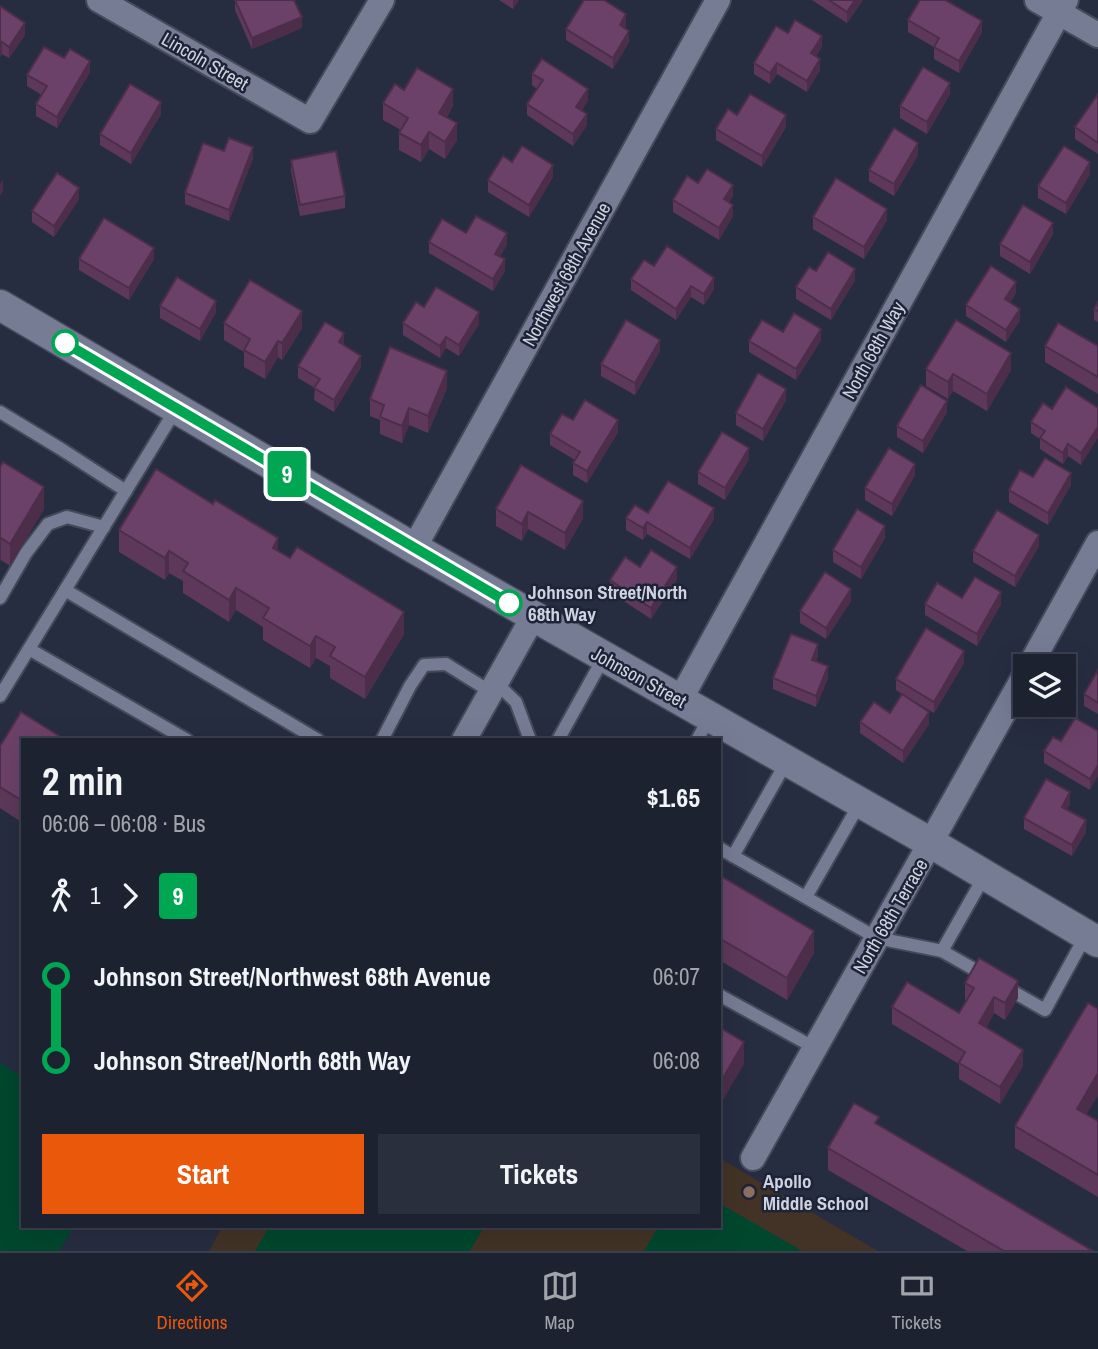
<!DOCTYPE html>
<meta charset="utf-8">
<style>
:root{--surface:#1d2231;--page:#2a2f3d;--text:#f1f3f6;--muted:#a0a4ab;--line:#3b3f4d;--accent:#ea580c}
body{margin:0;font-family:"Archivo Narrow",sans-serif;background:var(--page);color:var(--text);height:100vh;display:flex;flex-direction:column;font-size:26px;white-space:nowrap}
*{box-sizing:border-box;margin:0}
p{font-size:23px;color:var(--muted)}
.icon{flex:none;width:38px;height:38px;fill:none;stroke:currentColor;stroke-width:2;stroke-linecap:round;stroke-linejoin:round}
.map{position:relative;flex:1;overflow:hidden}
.side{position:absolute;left:21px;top:738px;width:700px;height:490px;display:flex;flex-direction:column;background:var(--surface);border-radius:0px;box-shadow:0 7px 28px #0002,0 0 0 2px var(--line)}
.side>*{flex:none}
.badge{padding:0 14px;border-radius:5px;font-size:24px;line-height:46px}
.controls{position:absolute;left:1013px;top:654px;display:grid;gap:14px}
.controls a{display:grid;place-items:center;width:63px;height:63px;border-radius:0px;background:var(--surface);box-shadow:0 7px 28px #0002,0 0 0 2px var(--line);font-size:35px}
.map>.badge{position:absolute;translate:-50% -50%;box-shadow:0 0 0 4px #fff}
.legs{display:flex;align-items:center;gap:10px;height:77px;padding:0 21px;font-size:23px}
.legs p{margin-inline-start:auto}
.headline{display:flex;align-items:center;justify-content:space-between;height:119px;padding:0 21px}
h1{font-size:38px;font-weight:700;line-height:52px}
.primary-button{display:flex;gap:14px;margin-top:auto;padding:14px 21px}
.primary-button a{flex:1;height:80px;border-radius:0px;background:var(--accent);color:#fff;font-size:28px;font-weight:700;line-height:80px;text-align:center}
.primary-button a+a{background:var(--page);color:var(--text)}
ul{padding:0 21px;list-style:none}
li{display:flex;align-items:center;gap:24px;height:84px;font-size:26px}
li i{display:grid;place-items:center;width:10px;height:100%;margin:0 9px;background:currentColor}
li i::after{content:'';width:18px;height:18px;margin:-9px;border:5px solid;border-radius:50%;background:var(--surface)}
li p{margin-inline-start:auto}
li:first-child i{background:linear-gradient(#0000 50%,currentColor 0)}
li:last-child i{background:linear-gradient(currentColor 50%,#0000 0)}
.menu{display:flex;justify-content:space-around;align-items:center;height:98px;border-top:2px solid var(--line);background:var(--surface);font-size:19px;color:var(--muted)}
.menu a{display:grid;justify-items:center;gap:4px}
.menu .active{color:var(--accent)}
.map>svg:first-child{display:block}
</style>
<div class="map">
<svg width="1098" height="1251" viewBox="0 0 1098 1251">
<rect width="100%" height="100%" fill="#272d41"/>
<polygon fill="#423326" points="719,1158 878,1251 209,1251 222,1227 719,1227"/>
<g fill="#00472e">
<polygon points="0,1063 23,1077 23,1227 74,1227 59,1251 0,1251"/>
<polygon points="719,1203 802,1251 644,1251 658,1227 719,1227"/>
<polygon points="269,1227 484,1227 470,1251 255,1251"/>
</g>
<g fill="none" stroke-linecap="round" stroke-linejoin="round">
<g stroke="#454a5b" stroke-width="16">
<g id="service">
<polyline points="0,412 61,449 126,491"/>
<polyline points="65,590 318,740"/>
<polyline points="0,598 26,553 48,524 67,517 104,527"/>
<polyline points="29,649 187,740"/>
<polyline points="496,683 516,702 530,740"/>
<polyline points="0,696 176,409"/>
<polyline points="382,740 410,686 424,665 446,664 491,692"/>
<polyline points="558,740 604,657"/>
<polyline points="697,740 710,717"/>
<polyline points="719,848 877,938 942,951 986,976"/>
<polyline points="733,856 787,761"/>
<polyline points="806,897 860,803"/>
<polyline points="942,951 985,875"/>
<polyline points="1005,987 1045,1010 1086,935"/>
<polyline points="719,995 815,1048"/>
</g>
</g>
<g stroke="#454a5b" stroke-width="28">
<g id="minor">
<polyline points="99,0 310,121 382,0"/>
<polyline points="1037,0 1098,35"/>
<polyline points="414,548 718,0"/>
<polyline points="1029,667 1098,543"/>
<polyline points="680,700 1066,0"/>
<polyline points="464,740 533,617"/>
<polyline points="753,1158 1026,673"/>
</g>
</g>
<g stroke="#454a5b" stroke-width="33">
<polyline id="tertiary" points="0,305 414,548 931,843 1098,942"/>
</g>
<use href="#service" stroke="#757c94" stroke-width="12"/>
<use href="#minor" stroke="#757c94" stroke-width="24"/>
<use href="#tertiary" stroke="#757c94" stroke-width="30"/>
</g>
<g fill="#5d385a">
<polygon points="235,0 294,0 302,28 252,49 235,10"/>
<polygon points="499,0 519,0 513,9"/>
<polygon points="812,0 863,0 847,23"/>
<polygon points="0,6 25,35 9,58 2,54 0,57"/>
<polygon points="908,20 982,32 959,73 934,59 934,47 908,32"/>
<polygon points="626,25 625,28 629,42 613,69 566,40 566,29"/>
<polygon points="788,33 822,47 816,56 820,70 807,92 777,74 770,84 754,74 754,63"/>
<polygon points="90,72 57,128 36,116 36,104 42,95 27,86 27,75"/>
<polygon points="532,74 588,100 582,110 587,125 573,146 527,115 527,104 537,89 532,85"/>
<polygon points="404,90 453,106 447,117 457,140 445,159 429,149 421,162 399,150 399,133 401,130 383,120 383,103"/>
<polygon points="950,94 927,134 900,118 900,106"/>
<polygon points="1098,94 1098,154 1075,139 1075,127"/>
<polygon points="161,114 131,164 100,145 100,134"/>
<polygon points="737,115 786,127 762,167 716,140 716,129"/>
<polygon points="224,151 253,158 229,221 185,204 185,193"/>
<polygon points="918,155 894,196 869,181 869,170"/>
<polygon points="291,160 345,196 345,208 300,216 291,171"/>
<polygon points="512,162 553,177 529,217 488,192 488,180"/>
<polygon points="1090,174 1066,214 1038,198 1038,186"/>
<polygon points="698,183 733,196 729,202 733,216 719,240 673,212 673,200"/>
<polygon points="79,199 54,237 32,222 32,211"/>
<polygon points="813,217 887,220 864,259 813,229"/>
<polygon points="466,233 507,245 500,256 505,271 493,291 429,253 429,242"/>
<polygon points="1053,234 1030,274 1000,256 1000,244"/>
<polygon points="79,259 154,259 129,300 79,270"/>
<polygon points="654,266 714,289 704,305 691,297 676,320 631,290 631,279"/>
<polygon points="816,271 855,280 831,320 796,299 796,287"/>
<polygon points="1016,293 1010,303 1020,320 1006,342 966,316 966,305"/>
<polygon points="1098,302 1098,322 1094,320 1094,309"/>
<polygon points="160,306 216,312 200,341 160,318"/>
<polygon points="424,307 479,324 459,356 446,348 440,358 403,335 403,323"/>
<polygon points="224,323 302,328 282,360 278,357 265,379 244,367 244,352 224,340"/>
<polygon points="783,332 821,340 796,380 749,352 749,341"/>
<polygon points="344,345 361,367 334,412 314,400 315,388 298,378 298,366"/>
<polygon points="1045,346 1098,346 1098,394 1045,362"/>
<polygon points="660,351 635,395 601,376 601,364"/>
<polygon points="926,369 1011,370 987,411 953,391 948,399 926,386"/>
<polygon points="447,388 428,433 409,425 402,443 380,434 380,420 370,416 370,399"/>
<polygon points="786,400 763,441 736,425 736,413"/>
<polygon points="1098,408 1081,465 1068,456 1063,464 1040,449 1040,439 1031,433 1031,422 1052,409"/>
<polygon points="947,412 923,453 897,437 897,426"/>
<polygon points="573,420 618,432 587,483 573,475 573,463 575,460 550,445 550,434"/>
<polygon points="749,459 725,500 698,484 698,472"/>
<polygon points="0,467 44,509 10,566 1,560"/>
<polygon points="915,475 892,516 865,500 865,488"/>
<polygon points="1033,477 1071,485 1048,525 1009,502 1009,490"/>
<polygon points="496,509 583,518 565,550 528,529 522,541 496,526"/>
<polygon points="648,513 714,519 690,559 647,534 643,540 626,530 626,518"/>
<polygon points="119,530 278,551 404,634 365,699 330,678 330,666 316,658 310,668 263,640 263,627 236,610 229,622 183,593 183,581 169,573 165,580 119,552"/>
<polygon points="885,538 861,579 833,562 833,550"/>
<polygon points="1039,546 1015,587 973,562 973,551"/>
<polygon points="640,567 677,579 651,619 610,592 610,580"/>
<polygon points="962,598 1001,604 977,646 925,615 925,604"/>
<polygon points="851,601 826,639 800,623 800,611"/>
<polygon points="818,656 816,661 828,678 816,707 773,689 773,678"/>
<polygon points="964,663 934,713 907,697 929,724 903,763 860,733 860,722 890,713 902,694 896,690 896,679"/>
<polygon points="1098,670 1098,714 1084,706 1084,694"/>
<polygon points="21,712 61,737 61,740 23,740 23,823 0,808 0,746"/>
<polygon points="1098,731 1090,790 1044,763 1044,751 1061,741"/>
<polygon points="1070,804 1067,809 1086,832 1072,856 1024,829 1024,818"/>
<polygon points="719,875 814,953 787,1000 719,960"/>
<polygon points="965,983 1018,998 1005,1020 994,1013 986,1028 1023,1066 1000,1104 959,1079 959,1064 892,1024 892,1007 959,1013 966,1001 965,1000"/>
<polygon points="1098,1009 1098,1095 1086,1114 1098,1121 1098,1197 1015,1148 1015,1126"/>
<polygon points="879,1125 1093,1251 967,1251 828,1170 828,1148"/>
</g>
<g fill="#4c2e4a">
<polygon points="513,0 519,0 513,9"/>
<polygon points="855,0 863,0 847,23 847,12"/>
<polygon points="626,14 626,25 620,37 620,25"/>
<polygon points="302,17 302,28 252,49 252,38"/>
<polygon points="982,21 982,32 959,73 959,61"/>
<polygon points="25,23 25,35 9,58 9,47"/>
<polygon points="629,31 629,42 613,69 613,58"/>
<polygon points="822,36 822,47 811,64 811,53"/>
<polygon points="2,42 2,54 0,57 0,45"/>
<polygon points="820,59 820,70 807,92 807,81"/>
<polygon points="90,61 90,72 57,128 57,117"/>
<polygon points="777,63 777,74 770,84 770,73"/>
<polygon points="950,83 950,94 927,134 927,122"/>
<polygon points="453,89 453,106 439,130 439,113"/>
<polygon points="588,89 588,100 576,118 576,107"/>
<polygon points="161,102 161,114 131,164 131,153"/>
<polygon points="587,114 587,125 573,146 573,134"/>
<polygon points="786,115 786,127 762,167 762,156"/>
<polygon points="457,123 457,140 445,159 445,142"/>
<polygon points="429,132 429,149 421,162 421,145"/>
<polygon points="918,143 918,155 894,196 894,184"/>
<polygon points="253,147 253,158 229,221 229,210"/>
<polygon points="1090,162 1090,174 1066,214 1066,203"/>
<polygon points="553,165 553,177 529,217 529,205"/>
<polygon points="3,179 3,191 0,196 0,184"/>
<polygon points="733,185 733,196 724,211 724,199"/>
<polygon points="79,188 79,199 54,237 54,226"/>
<polygon points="733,205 733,216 719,240 719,228"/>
<polygon points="887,209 887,220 864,259 864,247"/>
<polygon points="1053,223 1053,234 1030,274 1030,262"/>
<polygon points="507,233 507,245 495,265 495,254"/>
<polygon points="154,248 154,259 129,300 129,288"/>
<polygon points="505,259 505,271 493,291 493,279"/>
<polygon points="855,269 855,280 831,320 831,309"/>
<polygon points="714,278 714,289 704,305 704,294"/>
<polygon points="1016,282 1016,293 1005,311 1005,299"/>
<polygon points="691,286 691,297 676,320 676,309"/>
<polygon points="216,301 216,312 200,341 200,329"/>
<polygon points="1020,309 1020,320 1006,342 1006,330"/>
<polygon points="302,311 302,328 282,360 282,343"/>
<polygon points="479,312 479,324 459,356 459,345"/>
<polygon points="821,329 821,340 796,380 796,369"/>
<polygon points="344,333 344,345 339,354 339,342"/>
<polygon points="446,337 446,348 440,358 440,346"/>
<polygon points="660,340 660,351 635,395 635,383"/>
<polygon points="278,341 278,357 265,379 265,362"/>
<polygon points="1011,353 1011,370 987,411 987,394"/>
<polygon points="361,356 361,367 334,412 334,400"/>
<polygon points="447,371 447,388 428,433 428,416"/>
<polygon points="953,374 953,391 948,399 948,382"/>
<polygon points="786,389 786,400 763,441 763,429"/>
<polygon points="947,401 947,412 923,453 923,441"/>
<polygon points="409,408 409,425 402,443 402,426"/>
<polygon points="618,420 618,432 587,483 587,471"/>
<polygon points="1098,427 1098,438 1081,465 1081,453"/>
<polygon points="1068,444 1068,456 1063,464 1063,453"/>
<polygon points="749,448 749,459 725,500 725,488"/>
<polygon points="915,464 915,475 892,516 892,504"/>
<polygon points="1071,473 1071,485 1048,525 1048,513"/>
<polygon points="44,487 44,509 10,566 10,544"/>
<polygon points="583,501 583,518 565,550 565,533"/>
<polygon points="714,508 714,519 690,559 690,548"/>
<polygon points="528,512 528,529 522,541 522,524"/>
<polygon points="647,522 647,534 643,540 643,528"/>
<polygon points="885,526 885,538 861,579 861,567"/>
<polygon points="1039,535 1039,546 1015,587 1015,576"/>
<polygon points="1,538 1,560 0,562 0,540"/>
<polygon points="278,538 278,560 273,548"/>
<polygon points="169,551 169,573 165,580 165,558"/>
<polygon points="677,567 677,579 651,619 651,608"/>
<polygon points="236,588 236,610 229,622 229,600"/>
<polygon points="851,589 851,601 826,639 826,628"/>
<polygon points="1001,592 1001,604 977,646 977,634"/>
<polygon points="404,612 404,634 365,699 365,677"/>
<polygon points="316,636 316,658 310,668 310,646"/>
<polygon points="818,644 818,656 812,671 812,660"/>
<polygon points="964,651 964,663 934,713 934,702"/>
<polygon points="828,666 828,678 816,707 816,696"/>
<polygon points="929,712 929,724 903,763 903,751"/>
<polygon points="1098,765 1098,776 1090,790 1090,779"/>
<polygon points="1070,792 1070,804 1062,818 1062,807"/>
<polygon points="1086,820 1086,832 1072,856 1072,845"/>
<polygon points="814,931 814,953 787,1000 787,978"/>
<polygon points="1018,981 1018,998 1005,1020 1005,1003"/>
<polygon points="994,997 994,1013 979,1040 979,1023"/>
<polygon points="744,1042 744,1064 719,1107 719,1085"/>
<polygon points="1023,1050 1023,1066 1000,1104 1000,1087"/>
<polygon points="1098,1073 1098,1095 1077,1130 1077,1109"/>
</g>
<g fill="#6c4169" stroke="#4c2e4a" stroke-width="2">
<polygon points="235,0 294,0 302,17 252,38"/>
<polygon points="584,0 604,0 626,14 620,25 629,31 613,58 566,29"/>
<polygon points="829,0 855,0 847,12"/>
<polygon points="920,0 945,0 982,21 959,61 934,47 939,38 908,20"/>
<polygon points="0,6 25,23 9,47 2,42 0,45"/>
<polygon points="795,20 822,36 811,53 820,59 807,81 777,63 770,73 754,63 776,26 788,33"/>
<polygon points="44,47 64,58 70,49 90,61 57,117 36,104 47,86 27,75"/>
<polygon points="542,59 588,89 576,107 587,114 573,134 527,104 543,80 532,74"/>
<polygon points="923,67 950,83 927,122 900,106"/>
<polygon points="417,68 453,89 439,113 457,123 445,142 429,132 421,145 399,133 408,118 383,103 395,84 404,90"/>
<polygon points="130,84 161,102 131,153 100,134"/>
<polygon points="750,94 786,115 762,156 716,129 728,109 737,115"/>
<polygon points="1098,94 1098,143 1075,127"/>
<polygon points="894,128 918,143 894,184 869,170"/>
<polygon points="229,138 253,147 229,210 185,193 203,143 224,151"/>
<polygon points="522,146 553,165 529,205 488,180 503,156 512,162"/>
<polygon points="1064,146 1090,162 1066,203 1038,186"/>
<polygon points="336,151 345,196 300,205 291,160"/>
<polygon points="707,169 733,185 724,199 733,205 719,228 673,200 687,176 698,183"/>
<polygon points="57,173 79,188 54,226 32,211"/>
<polygon points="836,178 887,209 864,247 813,217"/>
<polygon points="1023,205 1053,223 1030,262 1000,244"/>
<polygon points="476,216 507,233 495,254 505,259 493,279 429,242 442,219 466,233"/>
<polygon points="104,218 154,248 129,288 79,259"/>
<polygon points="667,246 714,278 704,294 691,286 676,309 631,279 644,260 654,266"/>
<polygon points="828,252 855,269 831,309 796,287 809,267 816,271"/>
<polygon points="991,266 1016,282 1005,299 1020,309 1006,330 966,305"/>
<polygon points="177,277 216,301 200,329 160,306"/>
<polygon points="250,280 302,311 282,343 278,341 265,362 244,350 250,339 224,323"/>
<polygon points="436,287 479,312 459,345 446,337 440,346 403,323 416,302 424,307"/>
<polygon points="1098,302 1098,311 1094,309"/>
<polygon points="794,313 821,329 796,369 749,341 762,320 783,332"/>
<polygon points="626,320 660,340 635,383 601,364"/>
<polygon points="956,320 1011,353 987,394 953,374 948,382 926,369"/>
<polygon points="325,322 344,333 339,342 361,356 334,400 314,388 320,379 298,366"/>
<polygon points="1058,323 1098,346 1098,377 1045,346"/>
<polygon points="390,347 447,371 428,416 409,408 402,426 380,417 384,405 370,399"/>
<polygon points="758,373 786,389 763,429 736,413"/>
<polygon points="921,385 947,401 923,441 897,426"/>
<polygon points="1066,387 1098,408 1098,427 1081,453 1068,444 1063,453 1040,438 1045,431 1031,422 1043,403 1052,409"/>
<polygon points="585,400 618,420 587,471 573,463 580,452 550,434 562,414 573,420"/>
<polygon points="722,432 749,448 725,488 698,472"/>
<polygon points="889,448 915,464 892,504 865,488"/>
<polygon points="1045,458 1071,473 1048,513 1009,490 1020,470 1033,477"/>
<polygon points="3,462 44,487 10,544 1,538 0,540 0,467"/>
<polygon points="521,465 583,501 565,533 528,512 522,524 496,509"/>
<polygon points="156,469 213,504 215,500 278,538 273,548 290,558 297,547 404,612 365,677 330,656 335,647 316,636 310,646 263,618 269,608 236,588 229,600 183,571 188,563 169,551 165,558 119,530"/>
<polygon points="668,481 714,508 690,548 647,522 643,528 626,518 635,505 648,513"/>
<polygon points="857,509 885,526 861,567 833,550"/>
<polygon points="997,510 1039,535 1015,576 973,551"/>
<polygon points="651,550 677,567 651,608 610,580 625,557 640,567"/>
<polygon points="825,572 851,589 826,628 800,611"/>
<polygon points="975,577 1001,592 977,634 925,604 937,583 962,598"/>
<polygon points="926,628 964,651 934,702 896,679"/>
<polygon points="791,634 818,644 812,660 828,666 816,696 773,678"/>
<polygon points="1098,670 1098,703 1084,694"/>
<polygon points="902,694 929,712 903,751 860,722 874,702 890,713"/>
<polygon points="21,712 61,737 59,740 23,740 23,801 0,787 0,746"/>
<polygon points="1075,718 1098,731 1098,765 1090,779 1044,751 1053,737 1061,741"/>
<polygon points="1046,779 1070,792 1062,807 1086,820 1072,845 1024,818"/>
<polygon points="719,875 814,931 787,978 719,938"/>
<polygon points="979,958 1018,981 1005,1003 994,997 979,1023 1023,1050 1000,1087 959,1063 965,1052 892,1007 907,982 959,1013 974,988 965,983"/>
<polygon points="1088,1003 1098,1009 1098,1073 1077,1109 1098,1121 1098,1175 1015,1126"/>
<polygon points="719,1027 744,1042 719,1085"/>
<polygon points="854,1103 879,1117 875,1123 1093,1251 1004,1251 828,1148"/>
</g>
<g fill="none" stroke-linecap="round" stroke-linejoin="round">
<g stroke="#fff" stroke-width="16">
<polyline id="line-1" points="65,343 509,603"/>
</g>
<use href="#line-1" stroke="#00a651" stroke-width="10"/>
</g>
<g fill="#fff" stroke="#00a651" stroke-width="3.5">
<circle cx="65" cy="343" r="12"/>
<circle cx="509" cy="603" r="12"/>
</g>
<circle fill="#8d6e63" stroke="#1e2437" stroke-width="2.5" cx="749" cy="1192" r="7"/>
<g text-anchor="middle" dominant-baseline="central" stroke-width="5" stroke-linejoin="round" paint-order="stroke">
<g font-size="19" fill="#cfd3e0" stroke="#1e2437">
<text transform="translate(205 61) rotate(30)">Lincoln Street</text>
<text transform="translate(566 274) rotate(-61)">Northwest 68th Avenue</text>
<text transform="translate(873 350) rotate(-61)">North 68th Way</text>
<text transform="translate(639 677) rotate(29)">Johnson Street</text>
<text transform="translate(890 916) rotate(-60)">North 68th Terrace</text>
</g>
<g font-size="19" font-weight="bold" fill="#cfd3e0" stroke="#1e2437" text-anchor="start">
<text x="528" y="592">Johnson Street/North<tspan x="528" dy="22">68th Way</tspan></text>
</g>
<g font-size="19" font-weight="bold" fill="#cfd3e0" stroke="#1e2437" text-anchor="start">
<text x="763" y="1181">Apollo<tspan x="763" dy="22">Middle School</tspan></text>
</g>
</g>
</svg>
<div class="controls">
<a><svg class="icon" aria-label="layers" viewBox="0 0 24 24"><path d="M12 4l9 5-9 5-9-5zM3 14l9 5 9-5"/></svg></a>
</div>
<b class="badge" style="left:287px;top:474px;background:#00a651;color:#fff">9</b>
<section class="side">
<div class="headline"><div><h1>2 min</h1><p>06:06 – 06:08 · Bus</p></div><b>$1.65</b></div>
<div class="legs"><svg class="icon" aria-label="walk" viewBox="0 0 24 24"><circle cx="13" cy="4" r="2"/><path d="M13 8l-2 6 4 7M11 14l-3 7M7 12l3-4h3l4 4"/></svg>1<svg class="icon" aria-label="forward" viewBox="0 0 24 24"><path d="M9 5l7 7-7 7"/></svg><b class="badge" style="background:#00a651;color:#fff">9</b></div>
<ul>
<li><i style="color:#00a651"></i><b>Johnson Street/Northwest 68th Avenue</b><p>06:07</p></li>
<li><i style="color:#00a651"></i><b>Johnson Street/North 68th Way</b><p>06:08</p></li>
</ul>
<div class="primary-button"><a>Start</a><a>Tickets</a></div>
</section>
</div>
<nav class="menu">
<a class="active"><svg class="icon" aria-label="directions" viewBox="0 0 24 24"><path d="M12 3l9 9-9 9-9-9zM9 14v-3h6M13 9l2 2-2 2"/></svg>Directions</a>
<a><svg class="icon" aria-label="map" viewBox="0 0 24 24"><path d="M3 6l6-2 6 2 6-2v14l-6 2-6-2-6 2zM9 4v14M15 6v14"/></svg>Map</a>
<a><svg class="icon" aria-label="tickets" viewBox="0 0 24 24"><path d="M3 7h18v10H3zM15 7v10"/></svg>Tickets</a>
</nav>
